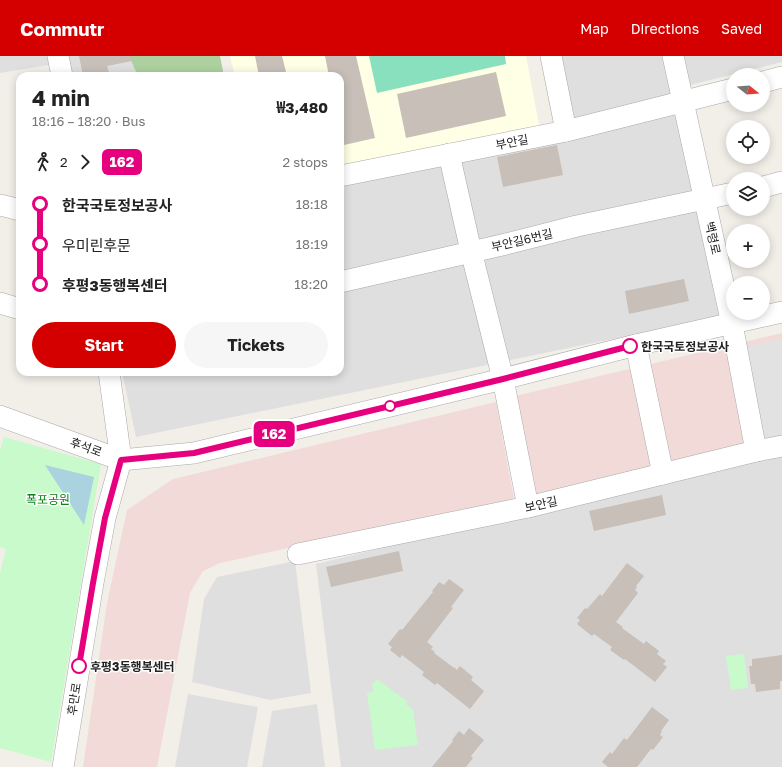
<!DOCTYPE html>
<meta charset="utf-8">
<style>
:root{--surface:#fff;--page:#f6f6f6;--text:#222;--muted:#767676;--accent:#d40000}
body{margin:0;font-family:"Golos Text","Noto Sans KR",sans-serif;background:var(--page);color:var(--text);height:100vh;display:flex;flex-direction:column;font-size:15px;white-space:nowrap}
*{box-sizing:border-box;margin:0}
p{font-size:13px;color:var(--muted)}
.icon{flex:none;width:22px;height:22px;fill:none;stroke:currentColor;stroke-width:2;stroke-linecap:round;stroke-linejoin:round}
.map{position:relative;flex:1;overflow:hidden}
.side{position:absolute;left:16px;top:16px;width:328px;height:304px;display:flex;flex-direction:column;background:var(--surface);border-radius:12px;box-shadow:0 2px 10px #0003}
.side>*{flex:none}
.badge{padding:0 8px;border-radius:6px;font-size:14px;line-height:26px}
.needle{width:26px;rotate:107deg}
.fabs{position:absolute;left:726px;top:12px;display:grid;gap:8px}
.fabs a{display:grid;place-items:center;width:44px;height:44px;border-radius:50%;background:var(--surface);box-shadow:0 2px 10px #0003;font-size:20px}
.map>.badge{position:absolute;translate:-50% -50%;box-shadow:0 0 0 2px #fff}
.legs{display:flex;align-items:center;gap:6px;height:44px;padding:0 16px;font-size:13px}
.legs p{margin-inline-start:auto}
.overview{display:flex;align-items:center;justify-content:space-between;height:68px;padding:0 16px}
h1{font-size:22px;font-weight:700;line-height:30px}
.action{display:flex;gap:8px;margin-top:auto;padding:8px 16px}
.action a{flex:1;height:46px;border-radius:24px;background:var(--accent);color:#fff;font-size:16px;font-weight:700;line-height:46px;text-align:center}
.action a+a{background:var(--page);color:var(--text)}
ul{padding:0 16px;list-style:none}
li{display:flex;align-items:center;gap:14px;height:40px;font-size:15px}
li i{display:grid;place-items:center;width:6px;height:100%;margin:0 5px;background:currentColor}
li i::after{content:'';width:10px;height:10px;margin:-5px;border:3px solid;border-radius:50%;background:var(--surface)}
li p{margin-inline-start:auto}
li:first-child i{background:linear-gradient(#0000 50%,currentColor 0)}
li:last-child i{background:linear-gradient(currentColor 50%,#0000 0)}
header{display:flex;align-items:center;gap:24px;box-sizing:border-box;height:56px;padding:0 20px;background:var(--accent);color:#fff}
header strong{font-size:19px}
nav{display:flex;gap:22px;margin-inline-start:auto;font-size:14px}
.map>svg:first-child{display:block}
</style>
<header>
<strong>Commutr</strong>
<nav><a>Map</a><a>Directions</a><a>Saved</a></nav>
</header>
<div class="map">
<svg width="782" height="711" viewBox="0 0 782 711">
<rect width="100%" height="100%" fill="#f2efe9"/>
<g fill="#e0dfdf">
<polygon points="0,0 136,0 140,19 142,20 53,20 49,9 0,17"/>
<polygon points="558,0 667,0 720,261 136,381 122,316 340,316 340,127 573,79"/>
<polygon points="684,0 782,0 782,6 690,29"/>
<polygon points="782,396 782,711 341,711 316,508"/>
<polygon points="295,505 311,637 270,644 192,626 204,543 217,521"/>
<polygon points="188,638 258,651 247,711 175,711"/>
<polygon points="317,648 325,711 262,711 272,655"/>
</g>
<g fill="#f2dad9">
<polygon points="782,277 782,385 536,440 515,340"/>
<polygon points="496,346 514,443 220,507 203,515 190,537 157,711 83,711 107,547 127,454 173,423"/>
</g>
<polygon fill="#ffffe5" points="230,0 526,0 541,79 340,115 340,20 235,20"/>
<polygon fill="#add19e" points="129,0 220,0 224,20 163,20 137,18"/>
<g fill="#c8facc">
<polygon points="4,381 101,408 51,706 0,692 0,517 6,493 0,491 0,395"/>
<polygon points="744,598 748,632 731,634 726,600"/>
<polygon points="377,623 408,646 406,648 413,654 418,689 375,694 367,637 373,636 372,629"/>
</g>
<polygon fill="#88e0be" points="369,0 505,0 506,8 377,37"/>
<polygon fill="#e2e2e2" points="782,283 782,381 763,385 743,291"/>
<polygon fill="#aad3df" points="45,409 94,421 84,469"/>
<g fill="#c7bfb8">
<polygon points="79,0 131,0 132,5 107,10 110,20 83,20"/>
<polygon points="255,0 282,0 287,20 259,20"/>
<polygon points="325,0 356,0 375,82 344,89 340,70 340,20 329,20"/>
<polygon points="496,16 506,60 406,82 397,38"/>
<polygon points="557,89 563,119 503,131 497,101"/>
<polygon points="684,223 689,245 629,258 625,235"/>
<polygon points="662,439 666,459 594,475 589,455"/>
<polygon points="399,495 403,515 331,531 326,511"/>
<polygon points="627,507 644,520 636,530 637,531 635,534 638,537 616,566 623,571 622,572 644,588 646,585 659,595 657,598 666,605 663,608 667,611 655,626 625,603 624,604 610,594 612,591 594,578 592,580 577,568 580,564 577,562 585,552 587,553 600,538 602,540"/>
<polygon points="449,523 464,534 451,551 453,552 427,586 433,591 431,593 435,596 434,597 454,612 454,611 457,614 460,610 473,621 471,624 484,635 470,653 437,627 435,629 422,619 424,616 402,599 400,602 390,594 392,591 388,588 400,573 402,574 433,536 432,535 439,526 444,529"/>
<polygon points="782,599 782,625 780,625 780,633 756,636 755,628 751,628 749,610 752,610 752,603"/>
<polygon points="652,651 669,664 661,675 662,675 660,679 663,681 653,694 651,693 637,711 608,711 602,706 610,696 612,698 624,682 627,684"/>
<polygon points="469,672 484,684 471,700 473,702 466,711 432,711 453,685 452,684 459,675 464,679"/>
</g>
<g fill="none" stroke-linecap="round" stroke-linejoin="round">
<g stroke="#a9a9a9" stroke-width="22">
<g id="minor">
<polyline points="58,0 62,20"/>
<polyline points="551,0 566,75"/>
<polyline points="673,0 732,268 756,395"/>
<polyline points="763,26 782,21"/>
<polyline points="449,98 471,195 503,323 528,451"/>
<polyline points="340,120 566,75 733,33"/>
<polyline points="763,131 782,126"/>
<polyline points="0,149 20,154"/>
<polyline points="340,226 502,189 577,170 733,137"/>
<polyline points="0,247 20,253"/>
<polyline points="636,289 663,418"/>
<polyline points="0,360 121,404 194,397 503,323 636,289 782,256"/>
<polyline points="298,498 528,451 756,395 782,390"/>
<polyline points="63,711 93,527 105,462 121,404 109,316"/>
</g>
</g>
<use href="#minor" stroke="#fff" stroke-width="21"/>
</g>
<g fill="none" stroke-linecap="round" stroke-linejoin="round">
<g stroke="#fff" stroke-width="9">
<polyline id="line-1" points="79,610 93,527 105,462 121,404 194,397 503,323 630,290"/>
</g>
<use href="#line-1" stroke="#e6007e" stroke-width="6"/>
</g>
<g fill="#fff" stroke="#e6007e" stroke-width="2">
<circle cx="630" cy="290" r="7"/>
<circle cx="390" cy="350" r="5"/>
<circle cx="79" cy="610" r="7"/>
</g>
<g text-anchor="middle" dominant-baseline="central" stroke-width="3" stroke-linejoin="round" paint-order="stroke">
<g font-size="12" fill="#222" stroke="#fff">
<text transform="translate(512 86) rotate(-11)">부안길</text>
<text transform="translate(713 182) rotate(77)">백령로</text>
<text transform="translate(522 184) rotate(-13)">부안길6번길</text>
<text transform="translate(86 391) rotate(20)">후석로</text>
<text transform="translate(541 448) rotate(-13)">보안길</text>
<text transform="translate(74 643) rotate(-81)">후만로</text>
</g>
<g font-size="12" font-weight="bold" fill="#222" stroke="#fff" text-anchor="start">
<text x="641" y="290">한국국토정보공사</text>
<text x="90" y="610">후평3동행복센터</text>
</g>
<g font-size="12" fill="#0c8416" stroke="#fff">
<text x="48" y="443">폭포공원</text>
</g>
</g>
</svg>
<div class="fabs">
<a><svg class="needle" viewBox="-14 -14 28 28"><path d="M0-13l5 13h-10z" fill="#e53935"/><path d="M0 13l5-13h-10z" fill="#767676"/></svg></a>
<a><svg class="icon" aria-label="locate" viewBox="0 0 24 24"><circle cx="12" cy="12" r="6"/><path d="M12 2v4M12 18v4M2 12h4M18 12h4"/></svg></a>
<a><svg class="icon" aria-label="layers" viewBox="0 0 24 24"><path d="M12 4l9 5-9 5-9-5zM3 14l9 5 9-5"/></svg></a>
<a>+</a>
<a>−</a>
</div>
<b class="badge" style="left:274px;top:378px;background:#e6007e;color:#fff">162</b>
<section class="side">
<div class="overview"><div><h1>4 min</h1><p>18:16 – 18:20 · Bus</p></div><b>₩3,480</b></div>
<div class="legs"><svg class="icon" aria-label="walk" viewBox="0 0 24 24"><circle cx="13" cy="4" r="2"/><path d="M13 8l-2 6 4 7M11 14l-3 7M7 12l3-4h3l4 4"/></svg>2<svg class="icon" aria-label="forward" viewBox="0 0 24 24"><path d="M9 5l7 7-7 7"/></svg><b class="badge" style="background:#e6007e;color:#fff">162</b><p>2 stops</p></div>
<ul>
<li><i style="color:#e6007e"></i><b>한국국토정보공사</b><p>18:18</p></li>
<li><i style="color:#e6007e"></i><span>우미린후문</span><p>18:19</p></li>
<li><i style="color:#e6007e"></i><b>후평3동행복센터</b><p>18:20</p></li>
</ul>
<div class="action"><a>Start</a><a>Tickets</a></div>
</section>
</div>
